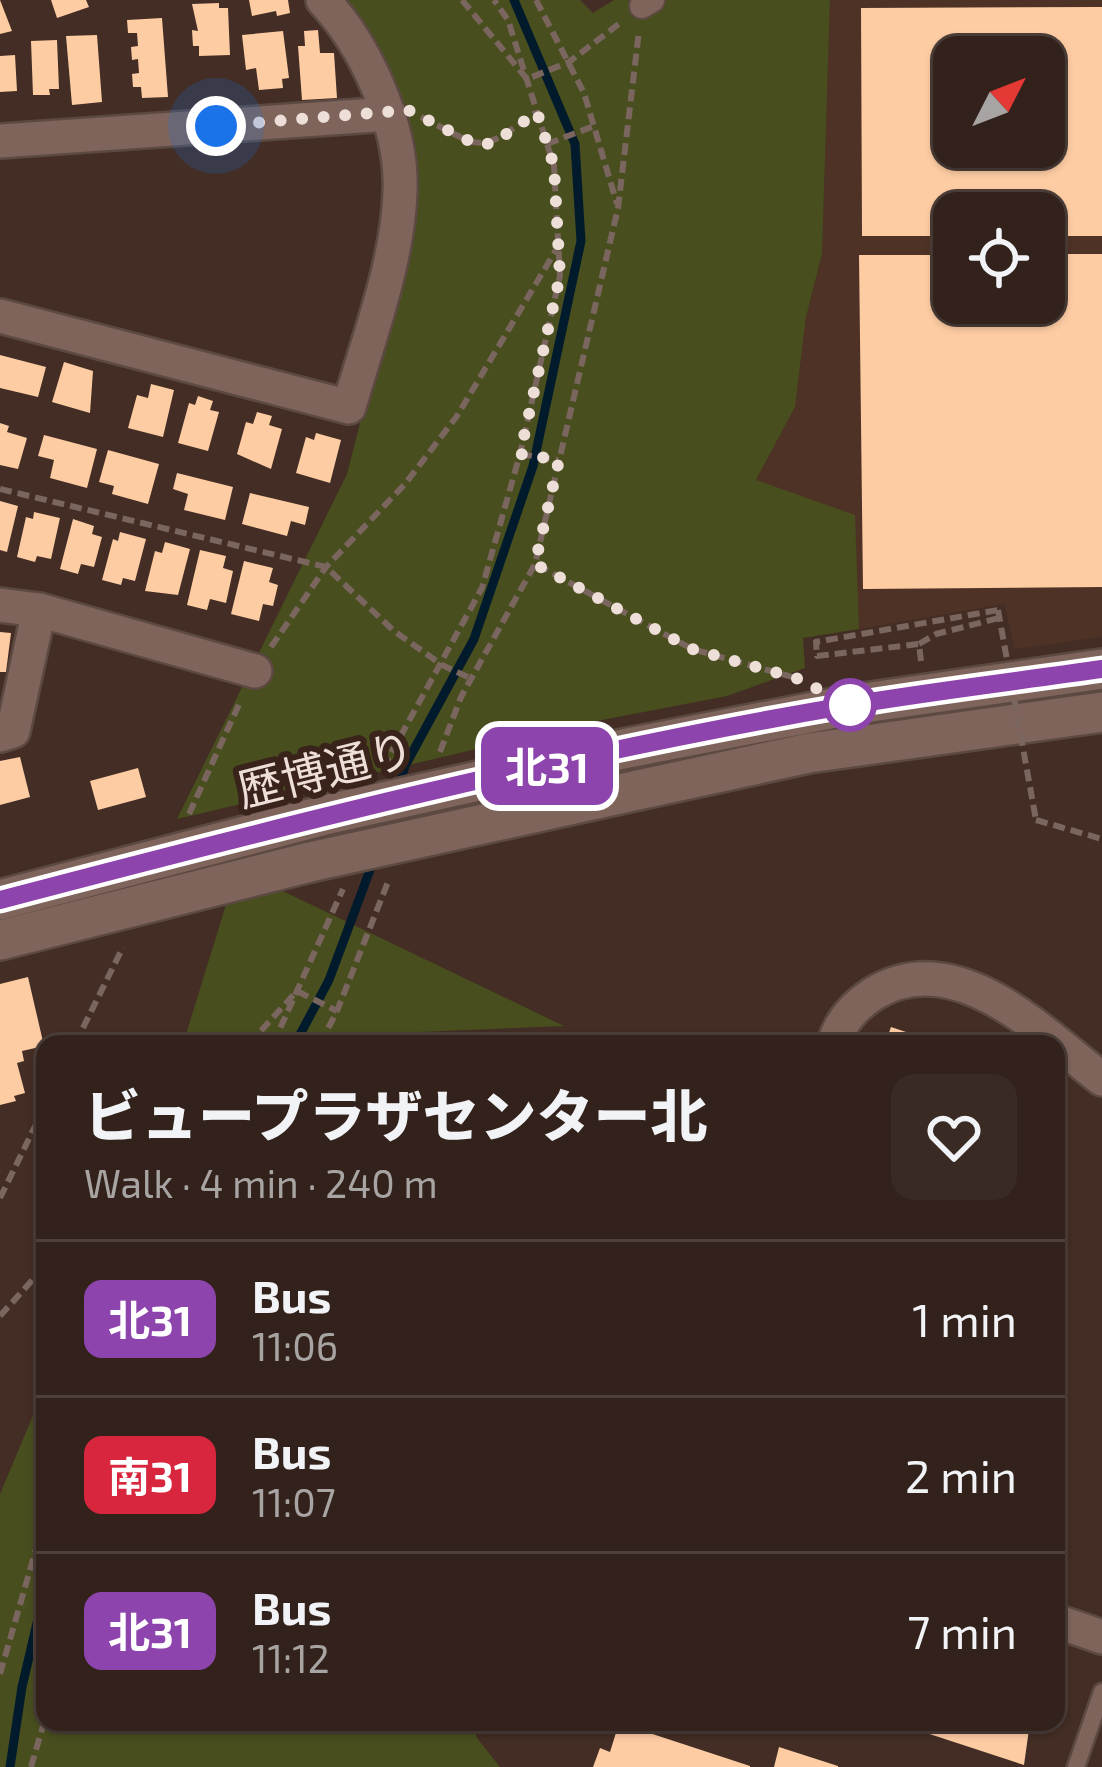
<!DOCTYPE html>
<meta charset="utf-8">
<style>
:root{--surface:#32221b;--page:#3a2a24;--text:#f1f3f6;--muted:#a8a4a3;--line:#4d3f3a}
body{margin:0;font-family:"Exo 2","Noto Sans JP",sans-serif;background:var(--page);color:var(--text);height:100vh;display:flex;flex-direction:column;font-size:45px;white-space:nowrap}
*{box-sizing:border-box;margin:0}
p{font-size:39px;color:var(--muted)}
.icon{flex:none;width:66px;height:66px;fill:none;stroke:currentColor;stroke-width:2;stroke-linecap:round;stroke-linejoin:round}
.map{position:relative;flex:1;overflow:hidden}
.drawer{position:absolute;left:36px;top:1035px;width:1029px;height:696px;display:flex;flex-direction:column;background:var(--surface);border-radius:24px;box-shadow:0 3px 9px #0004,0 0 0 3px var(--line)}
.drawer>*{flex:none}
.badge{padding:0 24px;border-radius:18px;font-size:42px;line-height:78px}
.needle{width:78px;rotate:48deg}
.tools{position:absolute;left:933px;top:36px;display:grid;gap:24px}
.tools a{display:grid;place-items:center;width:132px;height:132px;border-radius:24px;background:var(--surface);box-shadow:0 3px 9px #0004,0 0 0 3px var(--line);font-size:60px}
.you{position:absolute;width:60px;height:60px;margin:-30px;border:9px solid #fff;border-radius:50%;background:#1a73e8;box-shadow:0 0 0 18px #1a73e833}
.map>.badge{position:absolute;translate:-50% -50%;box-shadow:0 0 0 6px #fff}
.round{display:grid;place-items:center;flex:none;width:126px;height:126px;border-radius:24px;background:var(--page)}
.head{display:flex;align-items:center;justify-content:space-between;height:204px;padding:0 48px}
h1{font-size:57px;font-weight:800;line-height:90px}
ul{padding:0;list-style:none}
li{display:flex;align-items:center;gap:36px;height:156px;padding:0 48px;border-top:3px solid var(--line)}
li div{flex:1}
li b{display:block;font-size:45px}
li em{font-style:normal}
li .badge{min-width:132px;font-weight:700;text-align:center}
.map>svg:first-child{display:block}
</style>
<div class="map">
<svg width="1102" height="1767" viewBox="0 0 1102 1767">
<rect width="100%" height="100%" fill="#432d24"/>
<path fill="#4f3226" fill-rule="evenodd" d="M830,0h272v637l-87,12 -11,-45 -145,25 -5,-114 -98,-34 39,-74 11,-90 16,-63zM954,57h90v90h-90zM954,213h90v90h-90z"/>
<g fill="#484e1e">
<polygon points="345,0 580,0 593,13 614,0 830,0 822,254 806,317 795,407 756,480 855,515 859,629 803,638 805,668 727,696 597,721 177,819 347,474 410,228 381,56"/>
<polygon points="237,869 564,1026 395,1033 393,1044 183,1044"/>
<polygon points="45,1387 45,1722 471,1722 477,1738 500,1767 0,1767 0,1494"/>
</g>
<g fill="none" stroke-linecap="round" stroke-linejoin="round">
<g stroke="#021b2c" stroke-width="9">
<polyline points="398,789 405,766 474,639 533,466 581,241 575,144 514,0"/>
<polyline points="295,1044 329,980 373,862"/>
<polyline points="10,1767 22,1687 45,1589"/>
</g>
</g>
<g fill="#fdcca3" fill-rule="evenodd">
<polygon points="0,0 12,31 0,34"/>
<polygon points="51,0 86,0 89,7 57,18"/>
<polygon points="249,0 288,0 290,13 277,16 276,11 252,16"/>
<polygon points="219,3 219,8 228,8 230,55 199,56 199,46 193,46 192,30 198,31 192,4"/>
<path d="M1102,7v229h-58v-23h-90v23h-92l-1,-228zM954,57h90v90h-90z"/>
<polygon points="162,18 168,97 142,98 141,87 133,87 132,74 139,73 138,59 132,60 131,47 138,46 137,33 128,33 127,20"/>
<polygon points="318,30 320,53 334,53 337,98 302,100 298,46 305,46 304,31"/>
<polygon points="283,31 289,78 282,79 283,88 259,90 256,68 246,70 242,35"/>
<polygon points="97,35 102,102 72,105 66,36"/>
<polygon points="57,40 59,89 49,89 50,95 33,95 31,41"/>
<polygon points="15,55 17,91 0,92 0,56"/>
<polygon points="1044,254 1102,254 1102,587 863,589 859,255 954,255 954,303 1044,303"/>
<polygon points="0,355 46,367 38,397 0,388"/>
<polygon points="64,362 93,371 90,413 52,402"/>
<polygon points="151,384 174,390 163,437 128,428 137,395 148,398"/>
<polygon points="198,396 213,401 210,410 219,412 208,451 178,443 189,403 195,405"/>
<polygon points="257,412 272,416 269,425 282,429 271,469 237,454 246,422 253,424"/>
<polygon points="0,423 9,426 7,432 27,438 18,469 0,465"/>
<polygon points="316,433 341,440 330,483 296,473 306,437 314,440"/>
<polygon points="44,435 97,449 87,488 50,478 54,460 38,456"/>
<polygon points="108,450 159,464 148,504 112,494 114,486 99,482"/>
<polygon points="177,473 233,487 225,520 184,510 188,494 173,489"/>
<polygon points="250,493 309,507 305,525 291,521 287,536 242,524"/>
<polygon points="0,501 18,506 7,552 0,550"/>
<polygon points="34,512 60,518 51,559 37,556 35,562 17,557 26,517 33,519"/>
<polygon points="73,519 94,526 92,534 102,537 94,567 81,564 78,574 60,569"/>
<polygon points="120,532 146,539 135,581 123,578 121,585 102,580 113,539 118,541"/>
<polygon points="165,542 190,549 178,595 145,591 155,551 162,553"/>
<polygon points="200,550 226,556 223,568 233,571 226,603 210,599 207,610 187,605"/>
<polygon points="244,561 273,568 269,582 278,585 273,606 263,604 259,621 231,614"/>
<polygon points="0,632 11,633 6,672 0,672"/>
<polygon points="20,757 30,797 0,805 0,761"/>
<polygon points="138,768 146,797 98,810 90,781"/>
<polygon points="28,977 44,1046 22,1051 24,1061 17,1063 25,1093 14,1096 16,1101 0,1105 0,984"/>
<polygon points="891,1027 939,1043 939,1044 885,1044"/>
<polygon points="896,1722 1030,1722 1024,1765 896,1723"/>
<polygon points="619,1723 750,1766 750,1767 593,1767 600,1748 610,1752"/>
<polygon points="779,1747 838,1766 838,1767 774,1767"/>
</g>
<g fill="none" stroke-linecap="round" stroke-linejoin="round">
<g stroke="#5c4941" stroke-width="21">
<polyline id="service" points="1076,1767 1102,1692"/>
</g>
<g stroke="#5c4941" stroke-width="28">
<polyline id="pedestrian" points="642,6 652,0"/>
</g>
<g stroke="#5c4941" stroke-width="38">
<g id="minor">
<polyline points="0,141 389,114"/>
<path d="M0,316l349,91c19,-67 49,-145 51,-215 3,-65 -34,-146 -77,-192"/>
<polyline points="0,605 39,610 255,671"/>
<polyline points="0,735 13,731 39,610"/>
<path d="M834,1044c6,-22 19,-37 39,-50 82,-51 168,38 229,85"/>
<polyline points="1056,1621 1102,1637"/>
</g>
</g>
<g stroke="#5c4941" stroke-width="44">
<g id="tertiary">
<polyline points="628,748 850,705 1102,669"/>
<polyline points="638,790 809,753 1102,712"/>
<polyline points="0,900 329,814"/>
<polyline points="0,940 310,862"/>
</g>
</g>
<g stroke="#7a665e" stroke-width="6" stroke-dasharray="12 6" stroke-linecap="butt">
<polyline points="462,0 527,79 569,62 620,23"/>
<polyline points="536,0 584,93 617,204"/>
<path d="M421,117c63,31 55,39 114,-4"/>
<polyline points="547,144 594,126"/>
<polyline points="520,454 558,460"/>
<polyline points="0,489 326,567 394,631 442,665 472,679"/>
<polyline points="537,565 692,649 796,678"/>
<polyline points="919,644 936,634 999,618"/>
<polyline points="271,647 326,567 405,484 457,416 556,250"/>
<polyline points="921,661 919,644 817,656 816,642 998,610"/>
<polyline points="440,752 461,697 535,564 618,208 639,31"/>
<polyline points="383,768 482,588 520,454 560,276 554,166 508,20 494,0"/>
<polyline points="189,814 241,700"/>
<polyline points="1036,820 1102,839"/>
<polyline points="75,1044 123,947"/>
<polyline points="249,1044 297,991 337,1011"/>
<polyline points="273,1044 343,889"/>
<polyline points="320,1044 337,1011 388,882"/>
<polyline points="0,1198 45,1106"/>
<polyline points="0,1316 45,1266"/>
<polyline points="0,1674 45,1518"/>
<polyline points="31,1767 45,1719"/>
</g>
<use href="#service" stroke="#7e645a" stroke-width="16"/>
<use href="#pedestrian" stroke="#7e645a" stroke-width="24"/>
<use href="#minor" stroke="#7e645a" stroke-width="33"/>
<use href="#tertiary" stroke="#7e645a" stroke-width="39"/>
<g stroke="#5c4941" stroke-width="44" stroke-linecap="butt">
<g id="tertiary-bridge">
<polyline points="329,814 628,748"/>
<polyline points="310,862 638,790"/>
</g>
</g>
<polyline stroke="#7a665e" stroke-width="6" stroke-dasharray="12 6" stroke-linecap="butt" points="998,610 1036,820"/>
<use href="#tertiary-bridge" stroke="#7e645a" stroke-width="39"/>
</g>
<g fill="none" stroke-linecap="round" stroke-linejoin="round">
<g stroke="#fff" stroke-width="27">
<path id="line" d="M0,900c281,-74 563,-146 850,-195 84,-14 168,-24 252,-36"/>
</g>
<use href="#line" stroke="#8e44ad" stroke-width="18"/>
<polyline stroke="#edded8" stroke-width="12" stroke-dasharray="0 21.6" points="216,126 408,110 477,145 494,143 537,112 554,166 560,276 520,454 559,460 535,564 692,649 796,678 850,705"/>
</g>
<circle fill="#fff" stroke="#8e44ad" stroke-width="6" cx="850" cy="705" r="24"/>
<g text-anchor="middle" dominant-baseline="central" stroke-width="12" stroke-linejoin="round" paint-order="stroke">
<g font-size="45" fill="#edded8" stroke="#39231a">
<text transform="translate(325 768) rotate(-14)">歴博通り</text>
</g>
</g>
</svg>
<div class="tools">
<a><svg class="needle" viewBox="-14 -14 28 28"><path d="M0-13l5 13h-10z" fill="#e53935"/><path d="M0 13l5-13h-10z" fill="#a8a4a3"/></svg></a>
<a><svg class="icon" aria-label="locate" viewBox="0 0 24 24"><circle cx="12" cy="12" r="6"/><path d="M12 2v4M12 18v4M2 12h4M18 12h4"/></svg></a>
</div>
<div class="you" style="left:216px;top:126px"></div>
<b class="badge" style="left:547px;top:766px;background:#8e44ad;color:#fff">北31</b>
<section class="drawer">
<div class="head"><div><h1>ビュープラザセンター北</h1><p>Walk · 4 min · 240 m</p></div><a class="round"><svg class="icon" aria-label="heart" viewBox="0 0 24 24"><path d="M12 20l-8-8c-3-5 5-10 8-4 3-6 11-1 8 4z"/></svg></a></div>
<ul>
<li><span class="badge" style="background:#8e44ad;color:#fff">北31</span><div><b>Bus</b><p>11:06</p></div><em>1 min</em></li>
<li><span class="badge" style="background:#d7263d;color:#fff">南31</span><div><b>Bus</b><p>11:07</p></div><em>2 min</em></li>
<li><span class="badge" style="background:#8e44ad;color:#fff">北31</span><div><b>Bus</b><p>11:12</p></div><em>7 min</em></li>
</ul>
</section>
</div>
